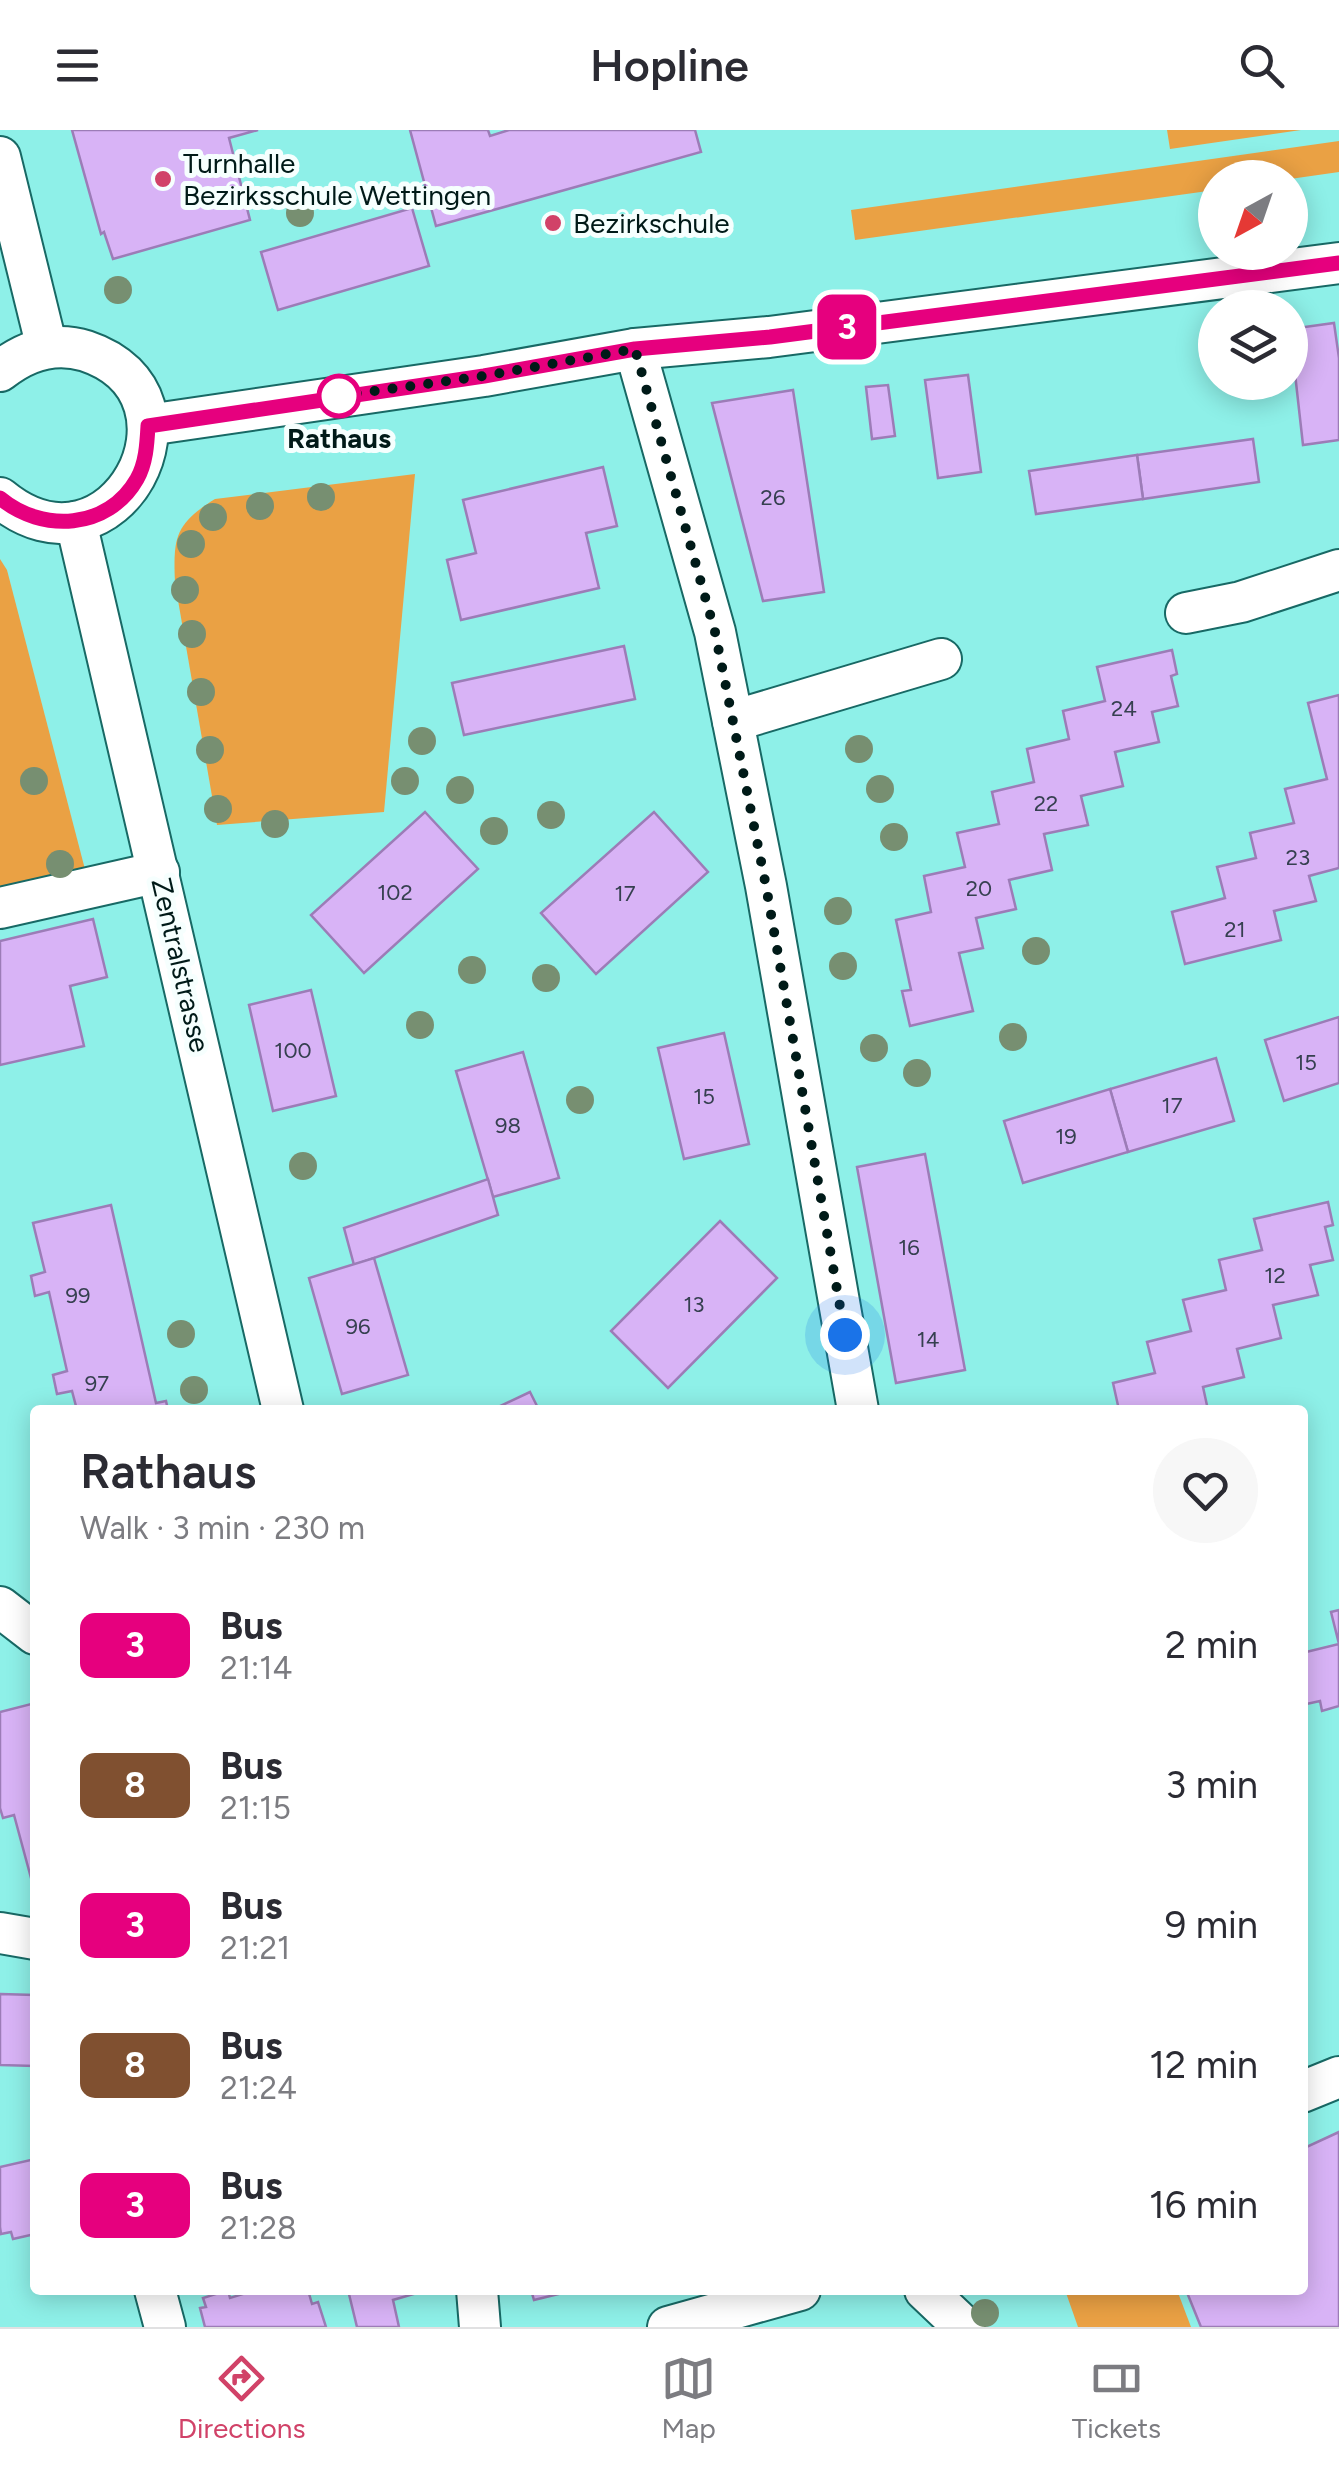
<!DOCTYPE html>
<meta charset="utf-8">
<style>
:root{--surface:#fff;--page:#f7f7f7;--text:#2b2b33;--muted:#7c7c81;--line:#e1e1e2;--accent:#d14268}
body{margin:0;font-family:Figtree,sans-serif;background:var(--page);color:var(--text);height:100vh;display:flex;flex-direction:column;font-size:38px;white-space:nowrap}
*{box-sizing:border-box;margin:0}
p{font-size:32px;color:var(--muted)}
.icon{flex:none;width:55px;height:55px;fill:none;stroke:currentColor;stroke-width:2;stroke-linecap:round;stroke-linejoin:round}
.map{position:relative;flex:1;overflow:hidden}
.panel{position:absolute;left:30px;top:1275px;width:1278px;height:890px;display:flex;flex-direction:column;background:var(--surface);border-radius:10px;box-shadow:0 5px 25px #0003}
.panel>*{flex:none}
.badge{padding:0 20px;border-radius:15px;font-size:35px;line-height:65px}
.needle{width:65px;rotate:220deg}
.buttons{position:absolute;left:1198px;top:30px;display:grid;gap:20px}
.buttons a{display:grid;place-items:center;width:110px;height:110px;border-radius:50%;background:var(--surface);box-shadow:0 5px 25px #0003;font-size:50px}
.you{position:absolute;width:50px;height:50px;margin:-25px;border:8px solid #fff;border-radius:50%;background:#1a73e8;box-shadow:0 0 0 15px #1a73e833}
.map>.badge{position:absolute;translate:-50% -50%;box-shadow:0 0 0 5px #fff}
.round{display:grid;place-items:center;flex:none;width:105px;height:105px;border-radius:52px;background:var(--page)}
.overview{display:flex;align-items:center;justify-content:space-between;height:170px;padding:0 50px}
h1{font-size:48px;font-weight:600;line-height:75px}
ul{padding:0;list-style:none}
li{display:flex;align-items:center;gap:30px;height:140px;padding:0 50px}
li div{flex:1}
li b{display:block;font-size:38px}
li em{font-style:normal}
li .badge{min-width:110px;font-weight:700;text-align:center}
header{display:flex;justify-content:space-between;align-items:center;height:130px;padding:0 50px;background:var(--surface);font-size:45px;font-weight:600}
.menu{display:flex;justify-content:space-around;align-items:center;height:140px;border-top:2px solid var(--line);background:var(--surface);font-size:28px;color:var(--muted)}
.menu a{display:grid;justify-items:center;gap:5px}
.menu .selected{color:var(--accent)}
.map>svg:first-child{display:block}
</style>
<header><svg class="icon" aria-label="menu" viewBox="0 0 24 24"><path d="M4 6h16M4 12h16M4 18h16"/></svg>Hopline<svg class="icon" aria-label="search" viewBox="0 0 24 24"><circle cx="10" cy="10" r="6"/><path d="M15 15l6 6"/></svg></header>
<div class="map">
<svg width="1339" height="2197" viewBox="0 0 1339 2197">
<rect width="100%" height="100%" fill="#8ef0e8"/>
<g fill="#eaa144">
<polygon points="1167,0 1301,0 1170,19"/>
<polygon points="1339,11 1339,42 1290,49 1215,48 1215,60 855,110 851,80"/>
<path d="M415,344l-31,338 -167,13 -42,-242c-2,-46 0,-59 40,-84z"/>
<polygon points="0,429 7,440 87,747 0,765"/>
<polygon points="1065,2160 1177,2160 1191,2197 1078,2197"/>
</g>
<g fill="#d8b3f6" stroke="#9c7cb7" stroke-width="2.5">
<polygon points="72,0 258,0 229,8 250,90 113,129 104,102 101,104"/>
<polygon points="410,0 488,0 490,6 509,0 695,0 701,22 436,96"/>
<polygon points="412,78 429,136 278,180 261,122"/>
<polygon points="1334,193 1339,228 1339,310 1303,315 1290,199"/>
<polygon points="968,245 981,342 938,348 925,250"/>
<polygon points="888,255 895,306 872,309 866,257"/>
<polygon points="793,260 824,462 763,471 712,273"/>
<polygon points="1253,309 1259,352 1143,369 1137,325"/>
<polygon points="1137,325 1143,369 1036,384 1029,341"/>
<polygon points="603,337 617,396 586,403 599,458 461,490 447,430 476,423 463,370"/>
<polygon points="624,516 635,569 464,605 452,553"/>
<polygon points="1172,520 1177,544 1171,546 1178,576 1152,582 1159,612 1115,622 1123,656 1081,666 1088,695 1044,704 1052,740 1009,750 1016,779 976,788 983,818 959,823 973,881 910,896 902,861 911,860 896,790 931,782 924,746 965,737 957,703 999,694 992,662 1034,652 1027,619 1069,609 1063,581 1105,571 1097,537"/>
<polygon points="1339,565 1339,738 1309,746 1316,771 1274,781 1281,810 1185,834 1172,782 1225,768 1217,737 1256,728 1250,703 1294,693 1285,659 1327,649 1308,573"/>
<polygon points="425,682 478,739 364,843 311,785"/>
<polygon points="654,682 708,742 596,844 541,783"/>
<polygon points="93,789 107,847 70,856 84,916 0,935 0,811"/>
<polygon points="311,860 336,966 273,981 249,875"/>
<polygon points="1339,887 1339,953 1284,971 1265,910"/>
<polygon points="724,903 749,1014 684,1029 658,918"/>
<polygon points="523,922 559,1048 493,1067 456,941"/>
<polygon points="1216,928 1234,991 1128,1022 1110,959"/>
<polygon points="1110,959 1128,1022 1023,1053 1004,991"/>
<polygon points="925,1024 965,1240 896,1253 857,1037"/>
<polygon points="488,1049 498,1085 354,1135 344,1098"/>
<polygon points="1328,1072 1333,1095 1325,1097 1333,1130 1310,1135 1318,1165 1273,1175 1281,1208 1237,1219 1244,1247 1203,1257 1208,1280 1119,1280 1113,1253 1155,1243 1147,1212 1191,1201 1183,1170 1226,1160 1219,1130 1262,1120 1254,1089"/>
<polygon points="111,1075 156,1273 166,1271 168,1280 77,1280 72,1261 57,1264 53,1245 67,1241 49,1162 35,1166 31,1146 45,1142 33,1093"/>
<polygon points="720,1091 777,1148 668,1258 611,1201"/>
<polygon points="374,1128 408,1245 342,1264 309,1148"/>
<polygon points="530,1262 539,1280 492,1280"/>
<polygon points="1339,1480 1339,1576 1322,1581 1320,1571 1302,1575 1302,1523 1339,1514 1331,1482"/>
<polygon points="35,1573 35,1759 34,1759 14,1685 3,1688 0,1678 0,1582"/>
<polygon points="0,1864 35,1865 35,1936 0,1935"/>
<polygon points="1339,2002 1339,2197 1201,2197 1186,2160 1302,2160 1302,2019"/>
<polygon points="35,2029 35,2104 13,2109 11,2102 1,2104 0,2097 0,2037"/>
<polygon points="228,2160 230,2168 256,2160 308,2160 312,2174 318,2172 326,2197 205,2197 200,2178 206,2177 203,2168"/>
<polygon points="348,2160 413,2160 414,2164 393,2170 399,2197 357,2197"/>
<polygon points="531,2160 575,2160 534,2170"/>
</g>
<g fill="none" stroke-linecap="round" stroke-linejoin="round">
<g stroke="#186965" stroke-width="44">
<g id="minor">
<polyline points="0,27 47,218"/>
<polyline points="635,219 715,502 766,756 858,1280"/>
<path d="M0,241c25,-20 54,-30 86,-20 132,44 28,241 -86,147"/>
<polyline points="148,295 484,246 635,219 769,207 1339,133"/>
<polyline points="76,392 283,1280"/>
<polyline points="1186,483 1241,472 1339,440"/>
<polyline points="733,591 941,529"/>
<polyline points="0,778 159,742"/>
<polyline points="0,1477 35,1504"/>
<polyline points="0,1803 35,1809"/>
<polyline points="1302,1962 1339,1947"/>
<polyline points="155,2160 165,2197"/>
<polyline points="477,2160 480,2197"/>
<polyline points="925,2160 964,2197"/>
<polyline points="668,2197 800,2160"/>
</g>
</g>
<use href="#minor" stroke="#fff" stroke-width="40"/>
</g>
<g fill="#778f71">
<circle cx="300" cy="83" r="14"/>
<circle cx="118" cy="160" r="14"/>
<circle cx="321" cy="367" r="14"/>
<circle cx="260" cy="376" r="14"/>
<circle cx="213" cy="387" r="14"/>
<circle cx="191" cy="414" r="14"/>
<circle cx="185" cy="460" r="14"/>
<circle cx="192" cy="504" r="14"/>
<circle cx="201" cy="562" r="14"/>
<circle cx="422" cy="611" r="14"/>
<circle cx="859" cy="619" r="14"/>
<circle cx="210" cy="620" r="14"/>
<circle cx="34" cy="651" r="14"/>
<circle cx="405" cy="651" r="14"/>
<circle cx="880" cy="659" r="14"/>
<circle cx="460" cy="660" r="14"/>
<circle cx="218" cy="679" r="14"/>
<circle cx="551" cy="685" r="14"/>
<circle cx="275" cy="694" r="14"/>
<circle cx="494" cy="701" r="14"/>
<circle cx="894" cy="707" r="14"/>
<circle cx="60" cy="734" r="14"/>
<circle cx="838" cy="781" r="14"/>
<circle cx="1036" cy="821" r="14"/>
<circle cx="843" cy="836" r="14"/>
<circle cx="472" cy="840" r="14"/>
<circle cx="546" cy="848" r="14"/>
<circle cx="420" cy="895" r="14"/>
<circle cx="1013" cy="907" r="14"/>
<circle cx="874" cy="918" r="14"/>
<circle cx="917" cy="943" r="14"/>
<circle cx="580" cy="970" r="14"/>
<circle cx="303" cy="1036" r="14"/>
<circle cx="181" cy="1204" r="14"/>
<circle cx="194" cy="1260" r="14"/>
<circle cx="985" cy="2183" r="14"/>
</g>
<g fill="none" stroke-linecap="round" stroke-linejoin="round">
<g stroke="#fff" stroke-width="22">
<path id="line" d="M0,368c42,35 108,32 137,-19 9,-16 10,-35 11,-53l336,-50 151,-27 135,-12 569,-74"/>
</g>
<use href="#line" stroke="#e6007e" stroke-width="15"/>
<polyline stroke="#001a18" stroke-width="10" stroke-dasharray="0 18" points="339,266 484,246 635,219 715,502 766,756 845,1205"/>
</g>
<g fill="#d14268" stroke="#f6fffe" stroke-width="4">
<circle cx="163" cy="49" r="10"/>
<circle cx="553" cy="93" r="10"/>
</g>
<circle fill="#fff" stroke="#e6007e" stroke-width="5" cx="339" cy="266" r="20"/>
<g text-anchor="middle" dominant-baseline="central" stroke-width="10" stroke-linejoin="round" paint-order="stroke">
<g font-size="22" fill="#364050">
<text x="773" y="367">26</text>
<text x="1124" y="578">24</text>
<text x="1046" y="673">22</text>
<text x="1298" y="727">23</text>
<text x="979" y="758">20</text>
<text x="395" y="762">102</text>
<text x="625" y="763">17</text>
<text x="1235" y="799">21</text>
<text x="293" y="920">100</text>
<text x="1306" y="932">15</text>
<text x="704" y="966">15</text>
<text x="1172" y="975">17</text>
<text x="508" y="995">98</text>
<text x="1066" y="1006">19</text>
<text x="909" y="1117">16</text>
<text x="1275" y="1145">12</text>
<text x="78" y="1165">99</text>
<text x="694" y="1174">13</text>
<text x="358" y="1196">96</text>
<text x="928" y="1209">14</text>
<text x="97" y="1253">97</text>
</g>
<g font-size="28" fill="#001a18" stroke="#f6fffe" text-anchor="start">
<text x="183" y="33">Turnhalle<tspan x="183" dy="32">Bezirksschule Wettingen</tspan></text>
<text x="573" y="93">Bezirkschule</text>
</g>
<g font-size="28" font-weight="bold" fill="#001a18" stroke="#f6fffe">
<text x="339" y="308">Rathaus</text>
</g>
<g font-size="28" fill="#001a18" stroke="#f6fffe">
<text transform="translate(181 835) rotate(77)">Zentralstrasse</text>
</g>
</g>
</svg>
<div class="buttons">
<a><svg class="needle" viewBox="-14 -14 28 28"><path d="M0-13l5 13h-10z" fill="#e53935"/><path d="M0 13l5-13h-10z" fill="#7c7c81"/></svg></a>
<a><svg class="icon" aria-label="layers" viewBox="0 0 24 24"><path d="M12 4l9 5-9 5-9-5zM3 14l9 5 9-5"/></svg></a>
</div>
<div class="you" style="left:845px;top:1205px"></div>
<b class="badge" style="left:847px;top:197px;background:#e6007e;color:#fff">3</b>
<section class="panel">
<div class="overview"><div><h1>Rathaus</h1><p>Walk · 3 min · 230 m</p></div><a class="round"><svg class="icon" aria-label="heart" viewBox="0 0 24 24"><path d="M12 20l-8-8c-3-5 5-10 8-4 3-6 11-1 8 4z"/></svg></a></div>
<ul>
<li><span class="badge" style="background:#e6007e;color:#fff">3</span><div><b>Bus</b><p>21:14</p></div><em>2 min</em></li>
<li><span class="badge" style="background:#805030;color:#fff">8</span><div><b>Bus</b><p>21:15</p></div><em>3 min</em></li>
<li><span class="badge" style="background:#e6007e;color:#fff">3</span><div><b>Bus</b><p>21:21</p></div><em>9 min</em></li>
<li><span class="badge" style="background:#805030;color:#fff">8</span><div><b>Bus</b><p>21:24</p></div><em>12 min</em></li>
<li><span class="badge" style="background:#e6007e;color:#fff">3</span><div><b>Bus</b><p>21:28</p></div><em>16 min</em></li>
</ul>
</section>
</div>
<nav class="menu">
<a class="selected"><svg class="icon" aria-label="directions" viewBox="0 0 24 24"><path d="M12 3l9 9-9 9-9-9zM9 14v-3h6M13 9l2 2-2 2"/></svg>Directions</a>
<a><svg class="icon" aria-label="map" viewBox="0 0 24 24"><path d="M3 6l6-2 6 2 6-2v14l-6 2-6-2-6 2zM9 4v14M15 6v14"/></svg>Map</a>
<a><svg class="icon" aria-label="tickets" viewBox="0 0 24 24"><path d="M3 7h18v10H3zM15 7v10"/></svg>Tickets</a>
</nav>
